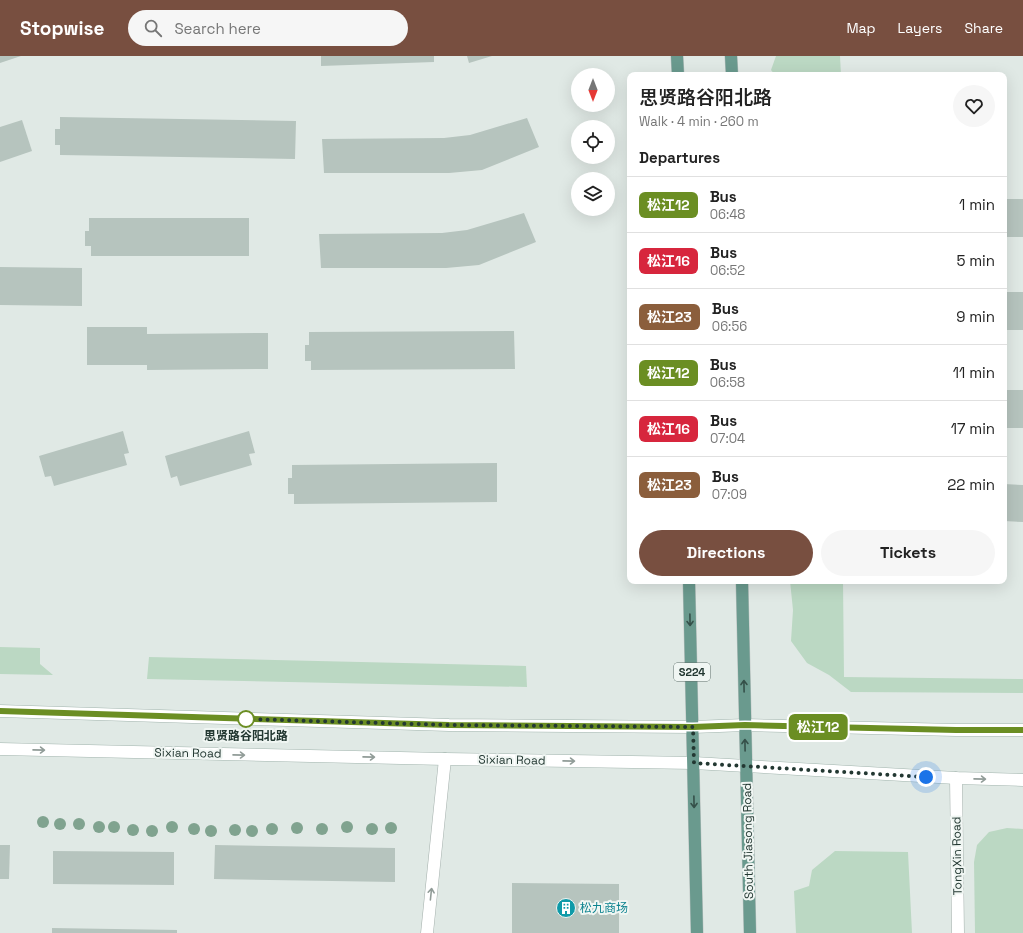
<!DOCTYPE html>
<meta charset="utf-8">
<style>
:root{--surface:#fff;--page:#f6f6f6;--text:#222;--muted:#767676;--line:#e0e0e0;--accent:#784f40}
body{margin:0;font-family:"Space Grotesk","Noto Sans SC",sans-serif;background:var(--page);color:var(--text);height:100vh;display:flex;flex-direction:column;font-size:15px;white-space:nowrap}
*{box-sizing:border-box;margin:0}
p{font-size:13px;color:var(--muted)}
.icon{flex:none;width:22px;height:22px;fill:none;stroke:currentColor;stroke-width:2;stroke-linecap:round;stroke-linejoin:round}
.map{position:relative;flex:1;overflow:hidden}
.sheet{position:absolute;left:627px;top:16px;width:380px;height:512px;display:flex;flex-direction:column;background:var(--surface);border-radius:8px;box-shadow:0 4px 16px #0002}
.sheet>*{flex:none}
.badge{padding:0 8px;border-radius:6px;font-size:14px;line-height:26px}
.needle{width:26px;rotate:180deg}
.controls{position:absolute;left:571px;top:12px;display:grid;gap:8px}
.controls a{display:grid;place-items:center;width:44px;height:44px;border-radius:50%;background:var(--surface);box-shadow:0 4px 16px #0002;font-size:20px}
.you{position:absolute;width:20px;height:20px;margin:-10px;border:3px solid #fff;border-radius:50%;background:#1a73e8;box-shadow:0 0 0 6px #1a73e833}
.map>.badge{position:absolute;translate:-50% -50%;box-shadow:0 0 0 2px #fff}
h2{padding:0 12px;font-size:15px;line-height:36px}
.round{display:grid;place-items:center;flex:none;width:42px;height:42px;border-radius:21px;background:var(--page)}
.overview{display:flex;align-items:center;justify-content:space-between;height:68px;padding:0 12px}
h1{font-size:19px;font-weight:600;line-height:30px}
.cta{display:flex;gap:8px;margin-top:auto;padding:8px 12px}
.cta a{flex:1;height:46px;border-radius:24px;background:var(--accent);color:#fff;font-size:16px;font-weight:600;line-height:46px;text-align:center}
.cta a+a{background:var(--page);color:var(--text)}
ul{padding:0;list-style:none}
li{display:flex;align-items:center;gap:12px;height:56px;padding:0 12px;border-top:1px solid var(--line)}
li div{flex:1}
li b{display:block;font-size:15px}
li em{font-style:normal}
li .badge{min-width:44px;font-weight:700;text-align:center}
header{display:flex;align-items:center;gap:24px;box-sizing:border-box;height:56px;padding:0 20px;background:var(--accent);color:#fff}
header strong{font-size:19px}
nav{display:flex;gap:22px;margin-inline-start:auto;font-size:14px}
.search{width:280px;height:36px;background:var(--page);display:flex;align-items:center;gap:10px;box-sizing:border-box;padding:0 14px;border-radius:22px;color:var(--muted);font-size:15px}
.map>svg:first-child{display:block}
</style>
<header>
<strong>Stopwise</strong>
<div class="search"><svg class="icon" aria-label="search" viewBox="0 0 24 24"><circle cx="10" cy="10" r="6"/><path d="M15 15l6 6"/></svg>Search here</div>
<nav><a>Map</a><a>Layers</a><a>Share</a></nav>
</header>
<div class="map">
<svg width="1023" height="877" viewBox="0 0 1023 877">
<rect width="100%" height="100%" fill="#e0e9e5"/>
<g fill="#bbd8c3">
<polygon points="776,0 840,0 841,19 775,19 771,14"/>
<polygon points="790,525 843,525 844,621 1023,623 1023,637 851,636 829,619 807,607 791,585 793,554"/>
<polygon points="0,591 40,592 40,608 53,619 0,618"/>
<polygon points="149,601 526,610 527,631 147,623"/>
<polygon points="1007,772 1023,773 1023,877 975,877 974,806 977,789 989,776"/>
<polygon points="835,795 908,796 912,877 796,877 794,835 809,830 812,814"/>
</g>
<g fill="#b6c4be">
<polygon points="0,0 21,0 0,7"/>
<polygon points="321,0 434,0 434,6 321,10"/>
<polygon points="467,0 492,0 469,7"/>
<polygon points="60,61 296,65 295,103 60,99 60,89 55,89 55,73 60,73"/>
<polygon points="527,62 539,91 482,114 449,117 324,117 322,83 444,82 470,79"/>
<polygon points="22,64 32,95 0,106 0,71"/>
<rect x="1004" y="143" width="19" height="38"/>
<polygon points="524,157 536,186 479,209 446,212 321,212 319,178 442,177 467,174"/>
<polygon points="89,162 249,162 249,200 91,200 91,190 85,190 85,175 89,175"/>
<polygon points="0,211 82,212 82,250 0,249"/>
<rect x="1004" y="236" width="19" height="38"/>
<polygon points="87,271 147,271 147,278 268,277 268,313 147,314 147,309 87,309"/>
<polygon points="514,275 515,313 311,314 311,305 305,305 305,289 309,289 309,276"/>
<rect x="1004" y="334" width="19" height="38"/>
<polygon points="123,375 129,397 124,398 127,409 54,430 51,420 45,421 39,400"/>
<polygon points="249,375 255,397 249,398 252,409 180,430 177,420 171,422 165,400"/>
<polygon points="497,407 497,446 294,448 294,438 288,438 288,422 292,422 292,409"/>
<polygon points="1004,428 1023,429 1023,466 1004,465"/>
<polygon points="0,789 10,789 9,823 0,823"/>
<polygon points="215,789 395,792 395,826 214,823"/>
<polygon points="53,795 174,796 174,829 53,828"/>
<polygon points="512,827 619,828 619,877 512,877"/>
<polygon points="52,872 177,874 177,877 52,877"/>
</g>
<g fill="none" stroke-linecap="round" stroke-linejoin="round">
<g stroke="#a4b0ac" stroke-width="13">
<g id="tertiary">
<polyline points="956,722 958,877"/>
<polyline points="427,877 445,703"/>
</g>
</g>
<g stroke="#a1b4ad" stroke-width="13">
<g id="secondary">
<polyline points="0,655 449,669 693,671 745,669 956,674 1023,674"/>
<polyline points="0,693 445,703 694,707 956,722 1023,724"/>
</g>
</g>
<g stroke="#bdc3c2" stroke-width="13">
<g id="primary">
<polyline points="677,0 678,19"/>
<polyline points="731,0 732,19"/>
<polyline points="689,525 697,877"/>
<polyline points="742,525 750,877"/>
</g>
</g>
<use href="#tertiary" stroke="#fff" stroke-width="12"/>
<use href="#secondary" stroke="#fff" stroke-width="12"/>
<use href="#primary" stroke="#6a9a8e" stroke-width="12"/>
</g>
<g fill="#80a38f">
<circle cx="43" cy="766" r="6"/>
<circle cx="60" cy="768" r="6"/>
<circle cx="79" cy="768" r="6"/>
<circle cx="99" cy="771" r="6"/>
<circle cx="114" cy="771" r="6"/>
<circle cx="172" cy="771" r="6"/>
<circle cx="347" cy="771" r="6"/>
<circle cx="297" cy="772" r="6"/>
<circle cx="391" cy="772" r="6"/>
<circle cx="194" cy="773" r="6"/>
<circle cx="272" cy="773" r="6"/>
<circle cx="322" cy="773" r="6"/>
<circle cx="372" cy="773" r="6"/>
<circle cx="133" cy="774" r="6"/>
<circle cx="235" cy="774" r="6"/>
<circle cx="152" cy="775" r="6"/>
<circle cx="211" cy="775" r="6"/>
<circle cx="252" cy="775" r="6"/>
</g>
<defs><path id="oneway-shaft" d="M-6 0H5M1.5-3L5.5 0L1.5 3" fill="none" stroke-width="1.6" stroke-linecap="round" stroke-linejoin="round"/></defs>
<g stroke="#355049">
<use href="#oneway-shaft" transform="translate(690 564) rotate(89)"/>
<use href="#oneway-shaft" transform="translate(744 630) rotate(-91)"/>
<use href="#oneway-shaft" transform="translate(745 689) rotate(-91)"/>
<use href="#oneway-shaft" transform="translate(694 746) rotate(89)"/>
</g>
<g stroke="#919c98">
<use href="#oneway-shaft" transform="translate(39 694) rotate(1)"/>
<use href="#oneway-shaft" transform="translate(239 699) rotate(1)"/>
<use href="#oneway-shaft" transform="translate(369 701) rotate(1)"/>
<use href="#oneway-shaft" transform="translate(569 705) rotate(1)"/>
<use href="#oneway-shaft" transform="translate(980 723) rotate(1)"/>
<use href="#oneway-shaft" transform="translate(431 838) rotate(-84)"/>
</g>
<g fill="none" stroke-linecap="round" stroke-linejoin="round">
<g stroke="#fff" stroke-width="9">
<polyline id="line" points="0,655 449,669 693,671 745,669 956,674 1023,674"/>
</g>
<use href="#line" stroke="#6b8e23" stroke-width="6"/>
<polyline stroke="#233832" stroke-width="4" stroke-dasharray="0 7.2" points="246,663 449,669 693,671 694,707 926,721"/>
</g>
<defs>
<g id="building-disc" transform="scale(1)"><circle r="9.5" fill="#0f9aa8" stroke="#f0f6f3"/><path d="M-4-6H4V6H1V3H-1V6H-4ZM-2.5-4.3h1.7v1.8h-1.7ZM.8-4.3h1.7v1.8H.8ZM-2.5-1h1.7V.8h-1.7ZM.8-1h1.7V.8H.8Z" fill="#fff"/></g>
</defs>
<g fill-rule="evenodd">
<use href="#building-disc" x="566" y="852"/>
</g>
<circle fill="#fff" stroke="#6b8e23" stroke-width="2" cx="246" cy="663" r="8"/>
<g text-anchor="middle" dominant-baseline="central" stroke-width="4" stroke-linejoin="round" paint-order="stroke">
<rect fill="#f0f6f3" stroke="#60716c" stroke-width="1" x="674" y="607" width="36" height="18" rx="3"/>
<g font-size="11" font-weight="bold" fill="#233832">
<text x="692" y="616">S224</text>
</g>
<g font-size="12" font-weight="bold" fill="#233832" stroke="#f0f6f3">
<text x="246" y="680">思贤路谷阳北路</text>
</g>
<g font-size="12" fill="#233832" stroke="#f0f6f3">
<text transform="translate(188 697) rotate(1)">Sixian Road</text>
<text transform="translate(512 704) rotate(1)">Sixian Road</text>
<text transform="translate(748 785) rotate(-91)">South Jiasong Road</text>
<text transform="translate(957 800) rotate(-91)">TongXin Road</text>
</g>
<g font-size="12" fill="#0d838f" stroke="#f0f6f3" text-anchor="start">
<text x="580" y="852">松九商场</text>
</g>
</g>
</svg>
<div class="controls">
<a><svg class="needle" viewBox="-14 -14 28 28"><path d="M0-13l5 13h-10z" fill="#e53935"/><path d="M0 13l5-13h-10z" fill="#767676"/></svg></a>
<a><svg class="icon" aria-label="locate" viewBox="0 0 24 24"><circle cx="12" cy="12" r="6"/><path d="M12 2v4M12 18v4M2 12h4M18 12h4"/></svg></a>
<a><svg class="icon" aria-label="layers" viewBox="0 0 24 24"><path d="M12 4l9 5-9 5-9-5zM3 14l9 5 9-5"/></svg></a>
</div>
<div class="you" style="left:926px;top:721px"></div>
<b class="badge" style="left:818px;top:671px;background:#6b8e23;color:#fff">松江12</b>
<section class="sheet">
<div class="overview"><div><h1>思贤路谷阳北路</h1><p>Walk · 4 min · 260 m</p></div><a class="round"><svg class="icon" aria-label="heart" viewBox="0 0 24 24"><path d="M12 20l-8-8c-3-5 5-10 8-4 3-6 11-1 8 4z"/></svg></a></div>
<h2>Departures</h2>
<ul>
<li><span class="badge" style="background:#6b8e23;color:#fff">松江12</span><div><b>Bus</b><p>06:48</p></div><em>1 min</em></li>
<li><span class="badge" style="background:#d7263d;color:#fff">松江16</span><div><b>Bus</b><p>06:52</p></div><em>5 min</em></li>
<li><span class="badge" style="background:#8b5e3c;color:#fff">松江23</span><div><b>Bus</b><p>06:56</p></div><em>9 min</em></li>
<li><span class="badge" style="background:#6b8e23;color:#fff">松江12</span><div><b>Bus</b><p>06:58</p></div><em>11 min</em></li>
<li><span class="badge" style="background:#d7263d;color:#fff">松江16</span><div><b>Bus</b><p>07:04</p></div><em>17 min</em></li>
<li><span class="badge" style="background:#8b5e3c;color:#fff">松江23</span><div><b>Bus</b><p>07:09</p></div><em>22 min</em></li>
</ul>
<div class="cta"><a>Directions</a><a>Tickets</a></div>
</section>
</div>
